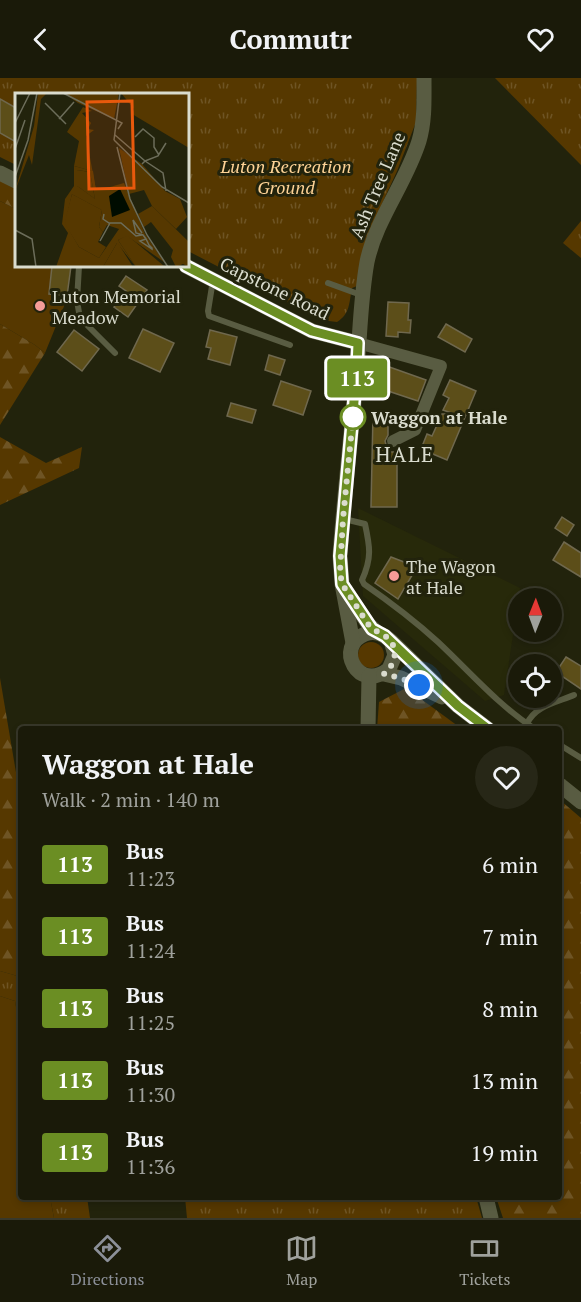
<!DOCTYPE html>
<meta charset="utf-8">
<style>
:root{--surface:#1a1a09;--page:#272717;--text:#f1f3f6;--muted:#9fa19c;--line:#38382a;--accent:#8c9099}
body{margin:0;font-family:"PT Serif",serif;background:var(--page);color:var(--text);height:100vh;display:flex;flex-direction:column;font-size:22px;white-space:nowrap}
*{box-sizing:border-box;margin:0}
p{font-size:20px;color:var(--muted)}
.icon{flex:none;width:33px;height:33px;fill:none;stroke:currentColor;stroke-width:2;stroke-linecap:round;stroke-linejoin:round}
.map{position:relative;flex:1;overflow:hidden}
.drawer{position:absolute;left:18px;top:648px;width:544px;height:474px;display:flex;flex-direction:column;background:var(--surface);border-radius:6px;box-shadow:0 3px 9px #0003,0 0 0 2px var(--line)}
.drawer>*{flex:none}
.badge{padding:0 12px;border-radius:4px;font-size:21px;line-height:39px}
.needle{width:39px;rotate:1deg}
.tools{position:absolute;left:508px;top:510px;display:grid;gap:12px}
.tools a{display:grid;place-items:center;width:54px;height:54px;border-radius:50%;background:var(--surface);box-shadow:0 3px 9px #0003,0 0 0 2px var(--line);font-size:30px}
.you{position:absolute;width:30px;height:30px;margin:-15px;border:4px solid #fff;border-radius:50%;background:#1a73e8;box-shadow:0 0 0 9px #1a73e833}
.map>.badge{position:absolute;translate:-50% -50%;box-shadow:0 0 0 3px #fff}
.round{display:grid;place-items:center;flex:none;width:63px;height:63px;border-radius:32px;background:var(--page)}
.headline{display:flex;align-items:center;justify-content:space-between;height:102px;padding:0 24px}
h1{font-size:28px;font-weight:700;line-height:45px}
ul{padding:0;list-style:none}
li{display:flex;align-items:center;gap:18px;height:72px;padding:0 24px}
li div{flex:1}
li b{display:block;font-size:22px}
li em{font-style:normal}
li .badge{min-width:66px;font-weight:700;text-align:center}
header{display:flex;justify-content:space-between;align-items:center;height:78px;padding:0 24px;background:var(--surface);font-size:27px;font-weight:700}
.menu{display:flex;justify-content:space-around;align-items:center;height:84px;border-top:2px solid var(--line);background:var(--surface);font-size:16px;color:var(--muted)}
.menu a{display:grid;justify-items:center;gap:3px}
.menu .on{color:var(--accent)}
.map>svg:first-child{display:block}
</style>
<header><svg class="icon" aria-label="back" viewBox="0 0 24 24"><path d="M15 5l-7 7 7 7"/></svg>Commutr<svg class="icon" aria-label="heart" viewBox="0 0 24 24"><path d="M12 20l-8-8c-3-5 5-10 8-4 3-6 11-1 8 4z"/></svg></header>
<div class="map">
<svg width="581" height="1140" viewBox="0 0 581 1140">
<defs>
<pattern id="forest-firs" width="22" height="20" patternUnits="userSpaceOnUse" patternTransform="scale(1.5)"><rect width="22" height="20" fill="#563800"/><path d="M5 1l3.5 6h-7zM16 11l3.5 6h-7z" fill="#6e5424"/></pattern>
<pattern id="park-tufts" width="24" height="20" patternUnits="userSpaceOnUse" patternTransform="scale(1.5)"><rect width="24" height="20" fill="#563800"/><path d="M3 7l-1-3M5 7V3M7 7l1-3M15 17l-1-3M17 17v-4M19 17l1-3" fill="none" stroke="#6e5424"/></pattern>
</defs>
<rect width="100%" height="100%" fill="#22230c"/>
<polygon fill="#27290a" points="358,430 520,510 504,617 485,623 363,518"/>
<g fill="#563800">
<polygon points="0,123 16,131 16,188 52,188 49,216 67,221 45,275 35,267 0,246"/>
<circle cx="371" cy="577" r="13"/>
<polygon points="0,918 15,923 21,958 21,1119 50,1119 54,1140 0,1140"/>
</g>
<g fill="url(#forest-firs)">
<polygon points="0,102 16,109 16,131 0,123"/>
<polygon points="0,246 35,267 45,275 0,347"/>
<polygon points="0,359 46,385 82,369 79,390 0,427"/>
<polygon points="0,600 21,724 21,899 0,893"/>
<polygon points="406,610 462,651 377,651 379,624"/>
<polygon points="560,722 581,740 581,1140 503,1140 496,1119 560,1119"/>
</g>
<g fill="url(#park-tufts)">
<path d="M0,0h417l-1,44 -19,49 -31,68 -9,47 -5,2c-3,15 -2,26 -15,34l-16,-2 -133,-69v-157h-172v71l-16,-8z"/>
<polygon points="495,0 581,0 581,87"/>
<polygon points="581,143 581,180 563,165"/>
<polygon points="0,893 21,899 21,958 15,923 0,918"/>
<polygon points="50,1119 87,1119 90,1140 54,1140"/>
<polygon points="185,1119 476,1119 482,1140 187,1140"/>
</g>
<g fill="#5c4e19" stroke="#6f684e" stroke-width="1.5">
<polygon points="0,21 16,30 16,64 0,55"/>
<polygon points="52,188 71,188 67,218 49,216"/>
<polygon points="126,198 147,212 128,239 114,229 126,213 119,208"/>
<polygon points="388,224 409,225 408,242 411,242 410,255 398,254 398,259 386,258"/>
<polygon points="446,246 472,261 465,274 438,259"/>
<polygon points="143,251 174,265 160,294 129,280"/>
<polygon points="74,252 99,271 82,293 57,274"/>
<polygon points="210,252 237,259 230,287 208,281 211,270 206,269"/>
<polygon points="269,277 285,282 280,297 265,292"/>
<polygon points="381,286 426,302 418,323 373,308"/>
<polygon points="450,302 476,313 447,382 421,371 427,356 432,358 442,336 454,336 443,332 449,320 443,317"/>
<polygon points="281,303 311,313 303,337 273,327"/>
<polygon points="231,325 256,332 252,345 227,338"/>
<polygon points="373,336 388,336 388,357 385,363 388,374 397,374 397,429 371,429"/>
<polygon points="562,439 574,447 567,458 555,450"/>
<polygon points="564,464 581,475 581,499 553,482"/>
<polygon points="391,479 404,484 405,482 417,489 398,521 375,505"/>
<polygon points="566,579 581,588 581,611 556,594"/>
</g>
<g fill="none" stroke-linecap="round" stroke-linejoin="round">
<g stroke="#595c42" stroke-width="6">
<polyline points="79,188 77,223 80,240 115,275"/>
<polyline points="213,202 208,233 209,238 290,267"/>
<polyline points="328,205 361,217"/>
<path d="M344,441l21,5c5,23 7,34 -3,56l2,4c26,18 51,37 74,58 32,30 60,63 97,87"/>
<path d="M527,646c7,-18 31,-22 47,-29"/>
<polyline points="560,667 581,680"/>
</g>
<polyline stroke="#595c42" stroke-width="12" points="358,265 441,288 415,352 393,363"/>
<g stroke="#595c42" stroke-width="15">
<polyline points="0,95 16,103"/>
<polyline points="186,188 312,253 358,265"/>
<polyline points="345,511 368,546 378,555"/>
<path d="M391,563l4,14 -6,14c-31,25 -55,-23 -24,-35 10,-4 18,0 26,7l67,65 30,23"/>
<path d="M353,565l-11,-59 -2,-28c4,-59 11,-117 16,-176 4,-40 4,-79 11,-118 9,-43 39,-79 52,-121 6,-20 5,-42 5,-63"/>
<polyline points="384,596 401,600 442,619"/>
<polyline points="368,651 369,598"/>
<polyline points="560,707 581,724"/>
<polyline points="486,1119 491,1140"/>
</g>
</g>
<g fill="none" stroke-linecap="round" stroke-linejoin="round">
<g stroke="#fff" stroke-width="14">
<polyline id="line" points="186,188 312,253 358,265 357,290 340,478 342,506 372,551 385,558 458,628 488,651"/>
</g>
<use href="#line" stroke="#6b8e23" stroke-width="9"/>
<path stroke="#dadcce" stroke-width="6" stroke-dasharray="0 10.8" d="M353,339l-10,102 -3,53 2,12 26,40c5,6 11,8 17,12 15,10 11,28 -1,38l16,4 19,7"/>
</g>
<g fill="#f59b98" stroke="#22230c" stroke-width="2">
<circle cx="40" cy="228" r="6"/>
<circle cx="394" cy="498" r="6"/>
</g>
<circle fill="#fff" stroke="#6b8e23" stroke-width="3" cx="353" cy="339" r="12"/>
<g text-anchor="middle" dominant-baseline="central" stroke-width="6" stroke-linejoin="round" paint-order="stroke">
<g font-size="18" font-style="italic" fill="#fed396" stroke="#22230c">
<text x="286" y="88">Luton Recreation<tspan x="286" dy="21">Ground</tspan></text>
</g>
<g font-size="18" fill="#dadcce" stroke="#22230c">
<text transform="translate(377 107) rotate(-67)">Ash Tree Lane</text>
<text transform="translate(275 210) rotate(26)">Capstone Road</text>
</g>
<g font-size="18" fill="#dadcce" stroke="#22230c" text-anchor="start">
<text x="52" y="218">Luton Memorial<tspan x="52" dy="21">Meadow</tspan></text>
<text x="406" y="488">The Wagon<tspan x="406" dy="21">at Hale</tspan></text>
</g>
<g font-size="18" font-weight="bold" fill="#dadcce" stroke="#22230c" text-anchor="start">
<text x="371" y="339">Waggon at Hale</text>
</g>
<g font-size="21" letter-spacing="1.5" fill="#dadcce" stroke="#22230c">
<text x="405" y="376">HALE</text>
</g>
</g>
<g transform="translate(15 15)">
<rect width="174" height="174" fill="#22230c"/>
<path d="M62,77l13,2 5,27 -18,-13zM57,101l30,16 -3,17 4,5 -5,10 8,5 -7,11 -20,-11 -15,-24zM137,113l37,36v25l-6,-3 -7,3 -5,-10 2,-7 -22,-28 -7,5 -6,-13zM112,142l37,31 3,1h-31l-18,-27zM102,150h1l15,24h-30z" fill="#563800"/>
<path d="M23,0l8,1 -5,5 -9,66 -3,-10 -14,36 19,-65zM68,14l9,4 -10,2 9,10 -3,6 6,1 -8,6 10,54 9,-1 -3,21 -30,-16 5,-8 18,13 -3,-28 -18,-5 5,-25 -12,-9zM104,55l23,16 23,27 15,8 7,18 -11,12 -24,-23 -8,-16 -15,4z" fill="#563800"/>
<path d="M49,0h55l-5,26 -36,-16zM106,0h68v55l-57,-34 2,-5zM59,73l19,5 3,20 28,-8 21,51 19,28 -37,-26 -9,4 18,27 -19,-24 -14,24h-47l12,-34 -6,-9 3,-25 9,-13zM62,77l13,2 5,27 -18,-13zM57,101l30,16 -3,17 4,5 4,-7 12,4 -20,29 -20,-11 -14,-24z" fill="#563800" fill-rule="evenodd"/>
<path d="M105,96l10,21 -18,7 -3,-21z" fill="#000c00"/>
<path fill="none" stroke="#6c6d5a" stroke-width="1.5" d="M48,0l59,30 -4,6M30,10l21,21M44,26l15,-17M0,30l15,-30M100,42l30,26 -3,3M120,44l8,-8 11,9v9l5,8M99,47l48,47 27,16M99,47l6,-47M102,54l13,52 17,36 21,32M0,56l10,-29M130,68l18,12 3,18M130,68l13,-5 8,-13M0,84l13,-37 9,-47M89,121l-1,5 6,4h12l15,13 6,-1M0,137l17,9 4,28M127,140l-9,-13 3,13 7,2 3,4 3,6 3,3v1l-12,-8 6,-2M85,148l10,-18"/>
<path fill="#e8590c" fill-opacity="0.15" stroke="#e8590c" stroke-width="3" d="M117,8l2,87 -45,1 -2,-87z"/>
<rect width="174" height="174" fill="none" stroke="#dadcce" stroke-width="3"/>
</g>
</svg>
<div class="tools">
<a><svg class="needle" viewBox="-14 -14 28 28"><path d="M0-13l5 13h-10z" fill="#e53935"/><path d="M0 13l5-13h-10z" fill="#9fa19c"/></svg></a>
<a><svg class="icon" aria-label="locate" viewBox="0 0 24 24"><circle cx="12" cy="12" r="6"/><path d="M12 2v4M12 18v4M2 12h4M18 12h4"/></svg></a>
</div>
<div class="you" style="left:419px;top:607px"></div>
<b class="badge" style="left:357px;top:300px;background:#6b8e23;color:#fff">113</b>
<section class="drawer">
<div class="headline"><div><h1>Waggon at Hale</h1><p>Walk · 2 min · 140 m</p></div><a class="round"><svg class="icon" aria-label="heart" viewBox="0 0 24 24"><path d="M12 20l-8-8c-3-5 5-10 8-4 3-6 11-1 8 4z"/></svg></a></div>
<ul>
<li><span class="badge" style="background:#6b8e23;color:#fff">113</span><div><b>Bus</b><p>11:23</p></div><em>6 min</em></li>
<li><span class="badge" style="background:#6b8e23;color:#fff">113</span><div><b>Bus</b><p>11:24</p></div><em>7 min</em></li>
<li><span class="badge" style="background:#6b8e23;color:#fff">113</span><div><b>Bus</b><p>11:25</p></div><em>8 min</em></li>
<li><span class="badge" style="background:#6b8e23;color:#fff">113</span><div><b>Bus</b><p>11:30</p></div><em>13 min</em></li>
<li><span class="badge" style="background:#6b8e23;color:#fff">113</span><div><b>Bus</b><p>11:36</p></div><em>19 min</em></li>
</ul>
</section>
</div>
<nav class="menu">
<a class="on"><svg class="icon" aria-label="directions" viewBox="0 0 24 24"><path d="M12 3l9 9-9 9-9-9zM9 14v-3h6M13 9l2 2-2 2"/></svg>Directions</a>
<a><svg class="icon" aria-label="map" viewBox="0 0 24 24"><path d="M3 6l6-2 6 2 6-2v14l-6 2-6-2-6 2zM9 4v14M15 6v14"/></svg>Map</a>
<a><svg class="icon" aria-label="tickets" viewBox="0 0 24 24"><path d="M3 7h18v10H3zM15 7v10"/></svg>Tickets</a>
</nav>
